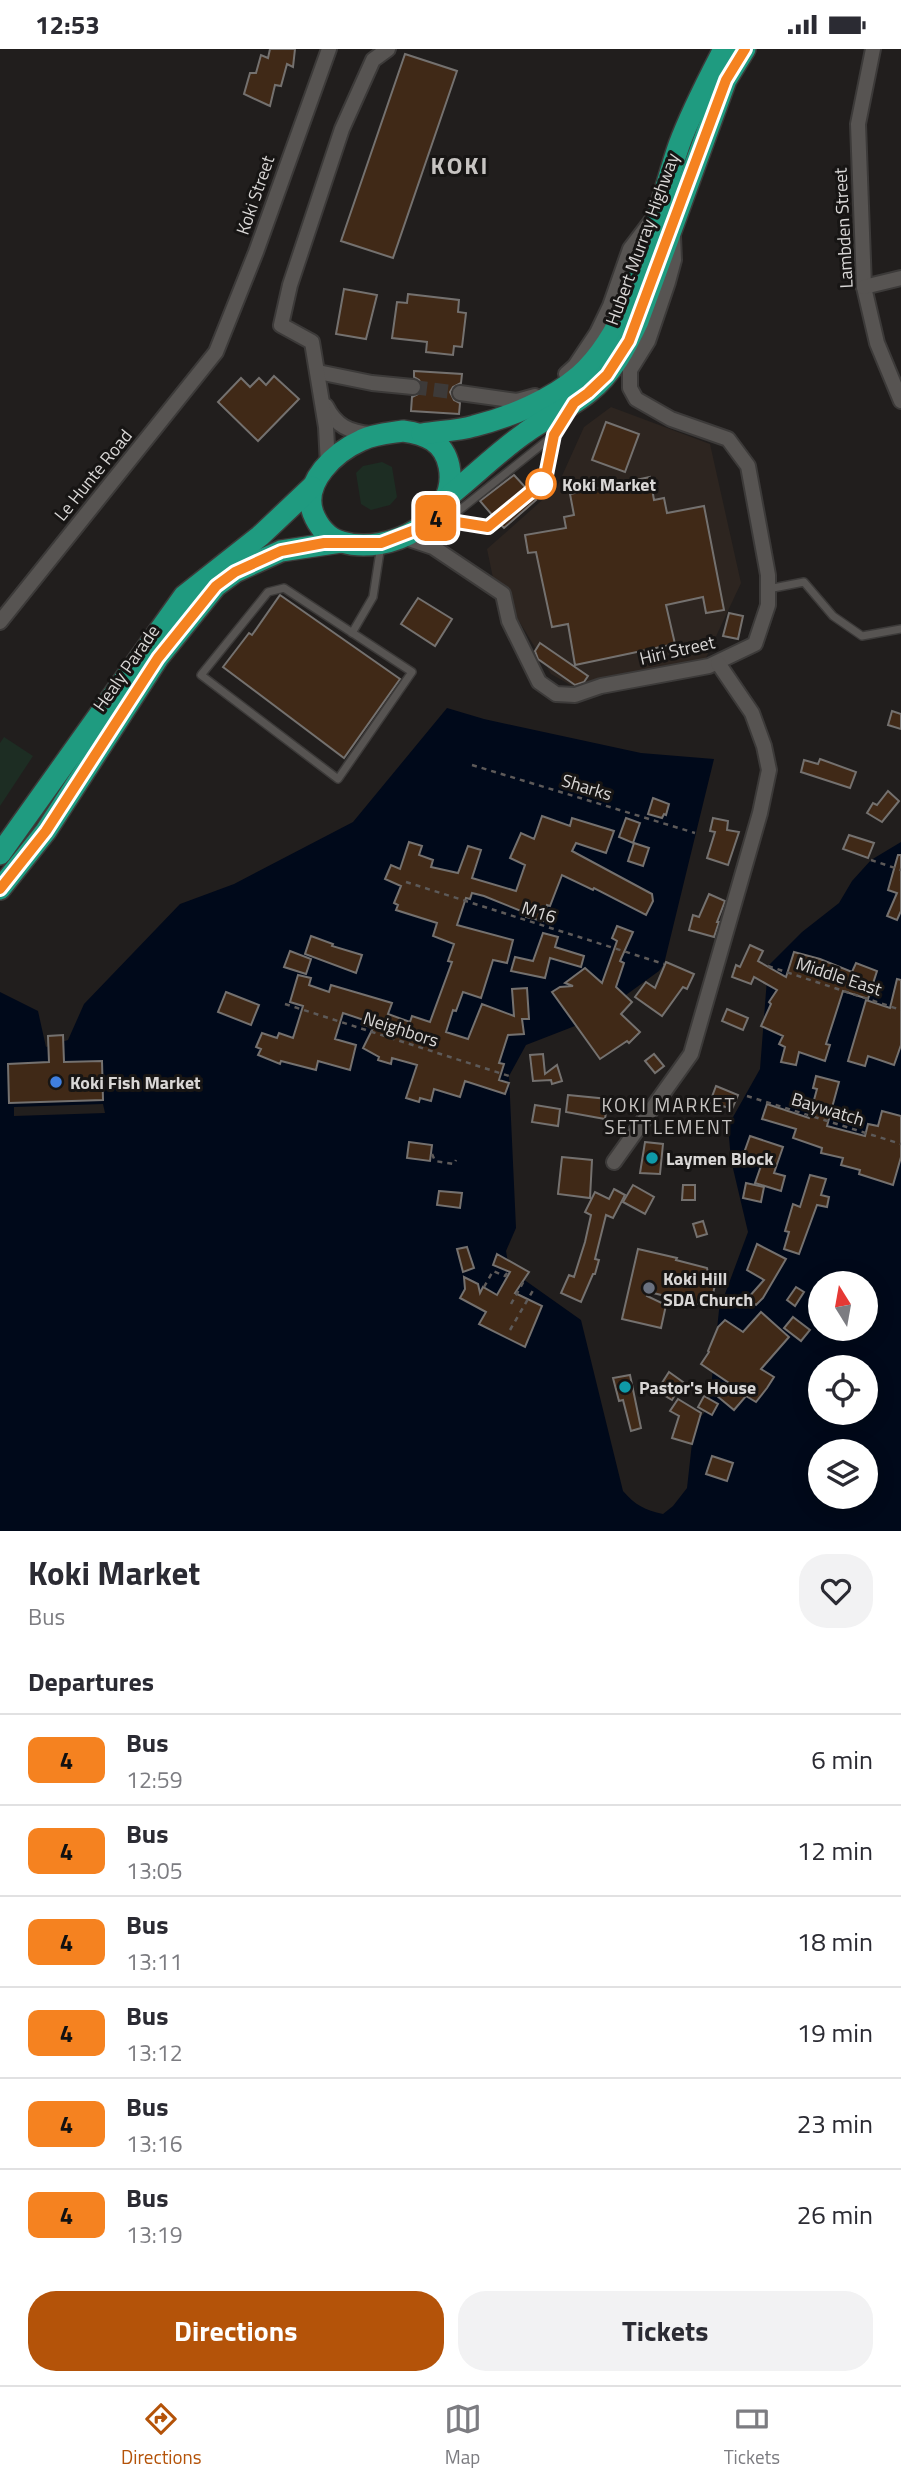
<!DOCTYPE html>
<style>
:root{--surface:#fff;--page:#f2f2f3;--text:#2b2b33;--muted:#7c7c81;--line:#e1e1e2;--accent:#b45309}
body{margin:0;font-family:"Titillium Web",sans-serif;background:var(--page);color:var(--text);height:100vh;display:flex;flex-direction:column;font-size:26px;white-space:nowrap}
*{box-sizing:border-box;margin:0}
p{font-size:23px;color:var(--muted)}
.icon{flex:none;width:38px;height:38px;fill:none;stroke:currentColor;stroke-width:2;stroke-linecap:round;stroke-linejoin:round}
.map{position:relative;height:1482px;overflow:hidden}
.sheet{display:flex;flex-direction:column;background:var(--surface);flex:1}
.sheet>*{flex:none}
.badge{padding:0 14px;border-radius:10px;font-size:24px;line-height:46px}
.needle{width:46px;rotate:349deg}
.controls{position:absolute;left:808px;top:1222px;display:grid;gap:14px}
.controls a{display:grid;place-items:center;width:70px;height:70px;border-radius:50%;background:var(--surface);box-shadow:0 4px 18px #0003;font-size:35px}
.map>.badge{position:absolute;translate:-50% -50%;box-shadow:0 0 0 4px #fff}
h2{padding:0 28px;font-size:26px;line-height:63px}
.round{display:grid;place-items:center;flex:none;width:74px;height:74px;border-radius:28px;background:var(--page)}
.headline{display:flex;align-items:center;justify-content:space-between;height:119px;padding:0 28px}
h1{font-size:33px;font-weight:700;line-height:52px}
.action{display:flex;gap:14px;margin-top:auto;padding:14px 28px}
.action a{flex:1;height:80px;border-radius:28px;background:var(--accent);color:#fff;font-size:28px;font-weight:700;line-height:80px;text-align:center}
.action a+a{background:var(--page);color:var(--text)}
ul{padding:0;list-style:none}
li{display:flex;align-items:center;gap:21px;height:91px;padding:0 28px;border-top:2px solid var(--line)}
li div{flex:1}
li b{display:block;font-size:26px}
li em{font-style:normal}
li .badge{min-width:77px;font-weight:700;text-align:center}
.status{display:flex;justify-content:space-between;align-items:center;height:49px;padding:0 35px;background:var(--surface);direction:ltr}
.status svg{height:19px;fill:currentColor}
.menu{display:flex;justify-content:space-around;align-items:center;height:98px;border-top:2px solid var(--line);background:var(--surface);font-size:19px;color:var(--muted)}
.menu a{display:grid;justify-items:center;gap:4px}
.menu .current{color:var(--accent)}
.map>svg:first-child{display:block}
</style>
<div class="status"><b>12:53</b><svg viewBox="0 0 49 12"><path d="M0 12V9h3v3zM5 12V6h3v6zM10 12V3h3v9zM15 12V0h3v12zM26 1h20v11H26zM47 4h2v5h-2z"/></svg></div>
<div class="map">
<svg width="901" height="1482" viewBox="0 0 901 1482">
<rect width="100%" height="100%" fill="#211e1d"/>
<polygon fill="#2d2520" points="611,358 710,395 741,534 704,613 574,638 551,625 493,529 487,500 557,438 584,378"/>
<g fill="#1d2d23">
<polygon points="382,413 392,418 397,448 390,456 371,461 361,455 356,424 363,417"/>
<polygon points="4,688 33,707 0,757 0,694"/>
</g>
<path fill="#00091a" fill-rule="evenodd" d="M447,659l37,11 157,34 73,6 -50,205 -5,7 -66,48 -67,26 -17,31 7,152 -10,23 3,18 72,51 42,171c12,14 22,19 40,23l10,-8 14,-18 7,-63 15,-18 10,-97 29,-78 -17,-72 -3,-34 32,-57 8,-103 34,-34 37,-29 13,-22 19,-21 30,-18v689h-901v-539l38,19 8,36 22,-7 16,-36 96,-100 54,-20 119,-62zM821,1234h45v45h-45zM821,1318h45v45h-45zM821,1402h45v45h-45z"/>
<polygon fill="#211e1d" points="103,1055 105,1064 14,1067 14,1058"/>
<g fill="#402917" stroke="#74716f" stroke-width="2">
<polygon points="270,0 295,0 293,18 287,15 281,37 275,36 270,57 244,45 250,24 256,24 261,6 268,9"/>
<polygon points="405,5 457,22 393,209 341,192"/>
<polygon points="344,240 377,246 366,290 336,285"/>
<polygon points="408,245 459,251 458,263 466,264 462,298 454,297 453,306 426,303 427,293 392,289 397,253 407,254"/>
<polygon points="414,322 462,325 461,334 453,338 450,343 454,351 460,354 459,365 411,362 412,348 420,344 423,338 419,331 414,328"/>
<polygon points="274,327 299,350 258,392 218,353 241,329 250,338 259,329 266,336"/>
<polygon points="606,373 639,385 625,423 592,411"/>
<polygon points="514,426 526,439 525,447 529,450 534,449 536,451 504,479 501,476 503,471 501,467 493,467 480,452"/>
<polygon points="650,428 654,451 664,449 667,464 704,457 724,561 706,564 703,548 666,556 675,595 575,616 568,575 552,578 536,503 528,504 525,486 566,479 564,468 574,466 570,445"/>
<polygon points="280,546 400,630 344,709 223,618 249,584 252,586"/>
<polygon points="418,549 452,570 435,597 401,575"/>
<polygon points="729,564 743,567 738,590 723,587"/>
<polygon points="540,594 588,627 584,633 575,636 538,610 535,602"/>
<polygon points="892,662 901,665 901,680 888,676"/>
<polygon points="820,710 856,723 850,739 801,723 804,711 818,715"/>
<polygon points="888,742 899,752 882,773 867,764 873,754 877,756"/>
<polygon points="653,749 669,755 666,766 664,765 662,769 648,765"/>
<polygon points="542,767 570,777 572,769 614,782 606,804 576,794 572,802 652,845 653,852 646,866 594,839 593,841 562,826 550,857 547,856 543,872 526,868 526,864 484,847 472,844 470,850 466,849 457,876 513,891 507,914 493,911 481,949 463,943 456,962 453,961 446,983 468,990 482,955 514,967 512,940 527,939 529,970 522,970 524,985 508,986 499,1014 504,1015 499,1031 509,1034 505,1045 465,1032 460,1048 434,1040 431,1052 420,1049 419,1053 406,1049 417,1016 392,1009 391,1015 378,1011 379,1008 363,999 373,979 362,975 364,971 343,964 335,990 356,996 350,1021 318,1012 316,1021 281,1012 280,1015 258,1006 261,1000 256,998 262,984 277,989 279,984 293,989 303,957 290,953 298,926 311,929 309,936 329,943 331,936 392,954 388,965 410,973 412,967 430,973 452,913 448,912 454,895 433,887 437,874 396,861 398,856 394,854 401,837 385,830 391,816 400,820 409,793 422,797 419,806 433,811 431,818 458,824 468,797 481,801 472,829 516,842 525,816 510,809 521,784 534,790"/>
<polygon points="626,769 640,774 633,794 619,788"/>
<polygon points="713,769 728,772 727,781 739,783 728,816 707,809 715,783 710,782"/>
<polygon points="849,786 874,794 868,809 843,800"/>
<polygon points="634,794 649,799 643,817 628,812"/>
<polygon points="898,806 901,806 901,862 897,871 887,867 897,844 888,841"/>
<polygon points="709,845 725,852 717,873 719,873 714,888 689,881 693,866 699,868"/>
<polygon points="617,877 633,883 620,912 624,914 616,938 632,953 621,965 640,983 629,994 627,992 600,1010 552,943 560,938 573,937 565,934 585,919 602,934 617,892 612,889"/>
<polygon points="543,884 558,888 555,898 584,907 581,918 550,909 545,929 511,922 515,908 533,912"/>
<polygon points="311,887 333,895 332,897 362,906 356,924 305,905"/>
<polygon points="750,896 763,902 758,912 786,928 794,903 820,910 852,923 856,914 877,922 868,950 843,942 826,995 830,996 825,1012 799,1003 796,1016 781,1013 785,998 779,995 783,987 761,977 771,955 769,953 777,941 754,928 751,935 732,928 736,916 740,918"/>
<polygon points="290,902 311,910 306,925 284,918"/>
<polygon points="666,913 694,925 687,940 683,938 662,967 635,948 646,933 655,939"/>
<polygon points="897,930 901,931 901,996 894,1016 868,1007 865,1017 848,1012 866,951 890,959"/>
<polygon points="226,943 259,956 251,976 218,963"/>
<polygon points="727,960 748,969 743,981 722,972"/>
<polygon points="63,986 64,1013 102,1012 103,1051 9,1054 8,1015 49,1013 48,987"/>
<polygon points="543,1005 545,1025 557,1016 562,1032 552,1035 551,1031 533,1032 530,1006"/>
<polygon points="654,1005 664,1017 655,1024 645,1012"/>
<polygon points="816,1027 839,1033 827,1077 865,1087 868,1075 878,1077 882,1062 901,1067 901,1108 893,1136 859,1125 860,1121 841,1116 843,1109 821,1104 822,1099 793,1089 796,1080 762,1070 767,1055 809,1069 817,1040 813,1039"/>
<polygon points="716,1037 738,1046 732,1060 710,1053"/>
<polygon points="568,1046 608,1050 605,1070 566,1063"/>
<polygon points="535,1056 560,1060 558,1077 532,1073"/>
<polygon points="750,1087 783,1098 774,1124 785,1127 781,1142 755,1134 763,1111 744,1104"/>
<polygon points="409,1093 432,1096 430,1112 407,1109"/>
<polygon points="645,1093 663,1095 660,1125 640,1124"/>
<polygon points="562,1108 592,1111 590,1149 558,1145"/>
<polygon points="810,1126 826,1130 821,1146 829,1148 827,1158 817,1156 799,1205 784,1200 789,1183 785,1182 793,1155 800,1158"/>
<polygon points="746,1134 764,1138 761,1153 743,1149"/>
<polygon points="633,1136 654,1148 645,1165 623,1153"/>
<polygon points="683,1136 695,1136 695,1151 682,1151"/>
<polygon points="614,1140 625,1146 613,1169 606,1166 595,1210 599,1211 595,1225 593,1225 581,1253 561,1244 569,1226 574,1228 585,1193 591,1166 585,1163 595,1143 609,1150"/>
<polygon points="439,1142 462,1144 460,1159 437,1156"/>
<polygon points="703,1172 707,1185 697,1188 693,1175"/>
<polygon points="757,1195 786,1210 763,1249 756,1256 748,1249 764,1231 747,1221"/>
<polygon points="467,1198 474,1219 463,1223 457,1200"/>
<polygon points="638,1200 677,1209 676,1211 707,1219 708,1224 717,1227 710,1258 649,1243 647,1247 666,1256 661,1279 622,1270"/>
<polygon points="497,1205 529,1223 515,1244 542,1257 525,1298 479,1275 486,1263 460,1249 465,1240 464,1228 478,1235 480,1244 483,1238 497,1246 510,1223 493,1216"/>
<polygon points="796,1238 804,1243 795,1257 787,1251"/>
<polygon points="761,1263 789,1288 761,1320 774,1328 767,1339 756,1353 746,1347 734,1361 717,1347 729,1334 701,1315 709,1303 708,1302 718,1278 725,1271 743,1283"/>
<polygon points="793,1268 810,1281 801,1292 784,1279"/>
<polygon points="669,1323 683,1333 672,1351 662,1345 665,1339 660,1337"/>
<polygon points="630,1326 641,1379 631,1382 623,1351 619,1352 613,1329"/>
<polygon points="704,1347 718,1355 712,1366 698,1358"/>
<polygon points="678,1350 701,1364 692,1395 672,1389 679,1367 670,1362"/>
<polygon points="712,1407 733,1414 727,1432 706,1425"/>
</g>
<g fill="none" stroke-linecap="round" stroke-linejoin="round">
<polyline stroke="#3d3a39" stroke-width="14" stroke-dasharray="14 7" stroke-linecap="butt" points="413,338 460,344"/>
<g stroke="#3c3a39" stroke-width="10">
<g id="lane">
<polyline points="530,444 545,431 553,386"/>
<polyline points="436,470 447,471 554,386 566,367"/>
<polyline points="447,471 488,478 497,471"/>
<polygon points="284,539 412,623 338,730 201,626 268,543"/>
<polyline points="768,540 804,533 833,567 862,587 901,580"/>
<polyline points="352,584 373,548 381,496"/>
</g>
</g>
<g stroke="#3c3a39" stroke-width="18">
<g id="street">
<polyline points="873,0 858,75 864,238 877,294 901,352"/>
<polyline points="864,238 901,229"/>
<polyline points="318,323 372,334 413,338"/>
<polyline points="566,325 575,317 597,284 610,257 630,200 652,171"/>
<polyline points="460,344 517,352 535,347"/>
<path d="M326,357c10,20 23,26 45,28"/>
<polyline points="328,416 326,378 312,293 281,276 290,236 342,80 373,11 388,0"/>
<polyline points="400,487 433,498 503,545 509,572 539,633 556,645 575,646 601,637 709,617 755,595 768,556 768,526 748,417 728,390 671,370 636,350 630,339 630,321 648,292 668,233 674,211 673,187"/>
<polyline points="0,573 216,303 256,203 329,0"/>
<polyline points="614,1113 691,1005 760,764 769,721 764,697 752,664 718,614"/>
</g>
</g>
<g stroke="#3c3a39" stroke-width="24">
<g id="highway">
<path d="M403,382c23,3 41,11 46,35 11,54 -61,90 -107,76 -14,-3 -24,-16 -29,-29 -11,-31 22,-61 49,-73 12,-6 28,-7 41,-9z"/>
<path d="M422,385c17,-3 35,-3 52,-8 36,-9 77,-26 105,-50 59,-52 75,-159 100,-231 12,-33 29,-65 45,-96"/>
<path d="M449,447c26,-21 49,-44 76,-63 20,-15 45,-25 64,-41 23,-18 37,-45 49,-71l88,-241 19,-31"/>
<polyline points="0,805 184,547 260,487 312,438"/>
<polyline points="0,840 46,782 158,609 216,537 235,523 281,502 341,493"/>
</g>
</g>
<g stroke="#5d5a59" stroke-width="2.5" stroke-dasharray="5 5" stroke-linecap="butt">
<polyline points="472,716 695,784"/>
<polyline points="871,811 901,821"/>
<polyline points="406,833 664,915"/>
<polyline points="768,917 901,961"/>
<polyline points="285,955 509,1027"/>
<polyline points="747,1047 901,1095"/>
<polyline points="432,1105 435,1112 454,1115 456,1111"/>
<polyline points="484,1238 493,1222 505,1227 510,1220"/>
<polyline points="511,1255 525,1230"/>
<polyline points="510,1281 535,1238"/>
</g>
<use href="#lane" stroke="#575452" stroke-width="7"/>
<use href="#street" stroke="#575452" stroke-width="14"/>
<use href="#highway" stroke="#1f9b80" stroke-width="21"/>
</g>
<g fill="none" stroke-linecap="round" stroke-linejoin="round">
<g stroke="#fff" stroke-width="16">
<polyline id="line" points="0,840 46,782 158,609 216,537 235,523 281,502 324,494 381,494 420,479 432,469 488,478 545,431 554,386 574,354 588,344 607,326 629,292 726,31 745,0"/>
</g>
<use href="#line" stroke="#f58220" stroke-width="10"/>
</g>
<circle fill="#fff" stroke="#f58220" stroke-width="3.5" cx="541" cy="435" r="14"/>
<circle fill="#3f7fe0" stroke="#171514" stroke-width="2.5" cx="56" cy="1033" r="7"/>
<g fill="#0f9aa8" stroke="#171514" stroke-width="2.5">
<circle cx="652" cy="1109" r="7"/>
<circle cx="625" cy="1338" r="7"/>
</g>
<circle fill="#6b7280" stroke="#171514" stroke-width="2.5" cx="649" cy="1239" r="7"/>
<g text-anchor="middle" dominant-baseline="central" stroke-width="6" stroke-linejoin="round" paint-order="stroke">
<g font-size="18" fill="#d9d7d6" stroke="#171514">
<text transform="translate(255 146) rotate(-71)">Koki Street</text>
<text transform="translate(843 179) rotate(-93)">Lambden Street</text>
<text transform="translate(642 190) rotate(-70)">Hubert Murray Highway</text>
<text transform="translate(93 426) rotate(-51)">Le Hunte Road</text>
<text transform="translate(677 601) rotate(-13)">Hiri Street</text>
<text transform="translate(126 619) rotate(-55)">Healy Parade</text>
<text transform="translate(587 738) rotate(17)">Sharks</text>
<text transform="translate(539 863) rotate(18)">M16</text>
<text transform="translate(839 927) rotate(18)">Middle East</text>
<text transform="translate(401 980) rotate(18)">Neighbors</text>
<text transform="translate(828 1060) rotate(17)">Baywatch</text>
</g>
<g font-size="18" font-weight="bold" fill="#d9d7d6" stroke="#171514" text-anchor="start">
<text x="562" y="435">Koki Market</text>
</g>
<g font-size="18" font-weight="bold" fill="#d9d7d6" stroke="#171514" text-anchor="start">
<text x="70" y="1033">Koki Fish Market</text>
<text x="666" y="1109">Laymen Block</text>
<text x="663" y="1229">Koki Hill<tspan x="663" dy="21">SDA Church</tspan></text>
<text x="639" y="1338">Pastor's House</text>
</g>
<g font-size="19" letter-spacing="2" fill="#c7c4c2" stroke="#171514">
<text x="669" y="1055">KOKI MARKET<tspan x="669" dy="22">SETTLEMENT</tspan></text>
</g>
<g font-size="24" font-weight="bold" letter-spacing="2" fill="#c7c4c2" stroke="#171514">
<text x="460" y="116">KOKI</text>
</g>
</g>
</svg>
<div class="controls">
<a><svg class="needle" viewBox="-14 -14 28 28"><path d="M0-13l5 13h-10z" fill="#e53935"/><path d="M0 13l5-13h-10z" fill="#7c7c81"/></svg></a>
<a><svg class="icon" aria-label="locate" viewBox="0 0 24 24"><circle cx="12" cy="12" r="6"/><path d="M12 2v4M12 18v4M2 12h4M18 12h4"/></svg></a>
<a><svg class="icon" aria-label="layers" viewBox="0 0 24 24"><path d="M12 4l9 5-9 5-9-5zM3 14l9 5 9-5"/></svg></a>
</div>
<b class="badge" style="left:436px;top:469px;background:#f58220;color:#111">4</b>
</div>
<section class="sheet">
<div class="headline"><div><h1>Koki Market</h1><p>Bus</p></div><a class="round"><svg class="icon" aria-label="heart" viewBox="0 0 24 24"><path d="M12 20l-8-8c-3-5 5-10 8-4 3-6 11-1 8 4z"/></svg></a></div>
<h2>Departures</h2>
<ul>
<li><span class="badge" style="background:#f58220;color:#111">4</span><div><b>Bus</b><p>12:59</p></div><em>6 min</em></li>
<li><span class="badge" style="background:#f58220;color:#111">4</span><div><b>Bus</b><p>13:05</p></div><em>12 min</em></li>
<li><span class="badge" style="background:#f58220;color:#111">4</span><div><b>Bus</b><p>13:11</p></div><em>18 min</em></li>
<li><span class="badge" style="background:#f58220;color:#111">4</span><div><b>Bus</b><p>13:12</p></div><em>19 min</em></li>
<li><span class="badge" style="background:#f58220;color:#111">4</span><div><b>Bus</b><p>13:16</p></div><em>23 min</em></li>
<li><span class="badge" style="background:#f58220;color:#111">4</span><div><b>Bus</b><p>13:19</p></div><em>26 min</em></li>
</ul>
<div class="action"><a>Directions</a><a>Tickets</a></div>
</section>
<nav class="menu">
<a class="current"><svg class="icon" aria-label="directions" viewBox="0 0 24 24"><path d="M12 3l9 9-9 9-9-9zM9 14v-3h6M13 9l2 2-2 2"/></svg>Directions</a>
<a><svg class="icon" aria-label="map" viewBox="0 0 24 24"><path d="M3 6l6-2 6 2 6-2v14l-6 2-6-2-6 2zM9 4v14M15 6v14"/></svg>Map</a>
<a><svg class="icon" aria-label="tickets" viewBox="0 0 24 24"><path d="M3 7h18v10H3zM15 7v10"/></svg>Tickets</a>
</nav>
